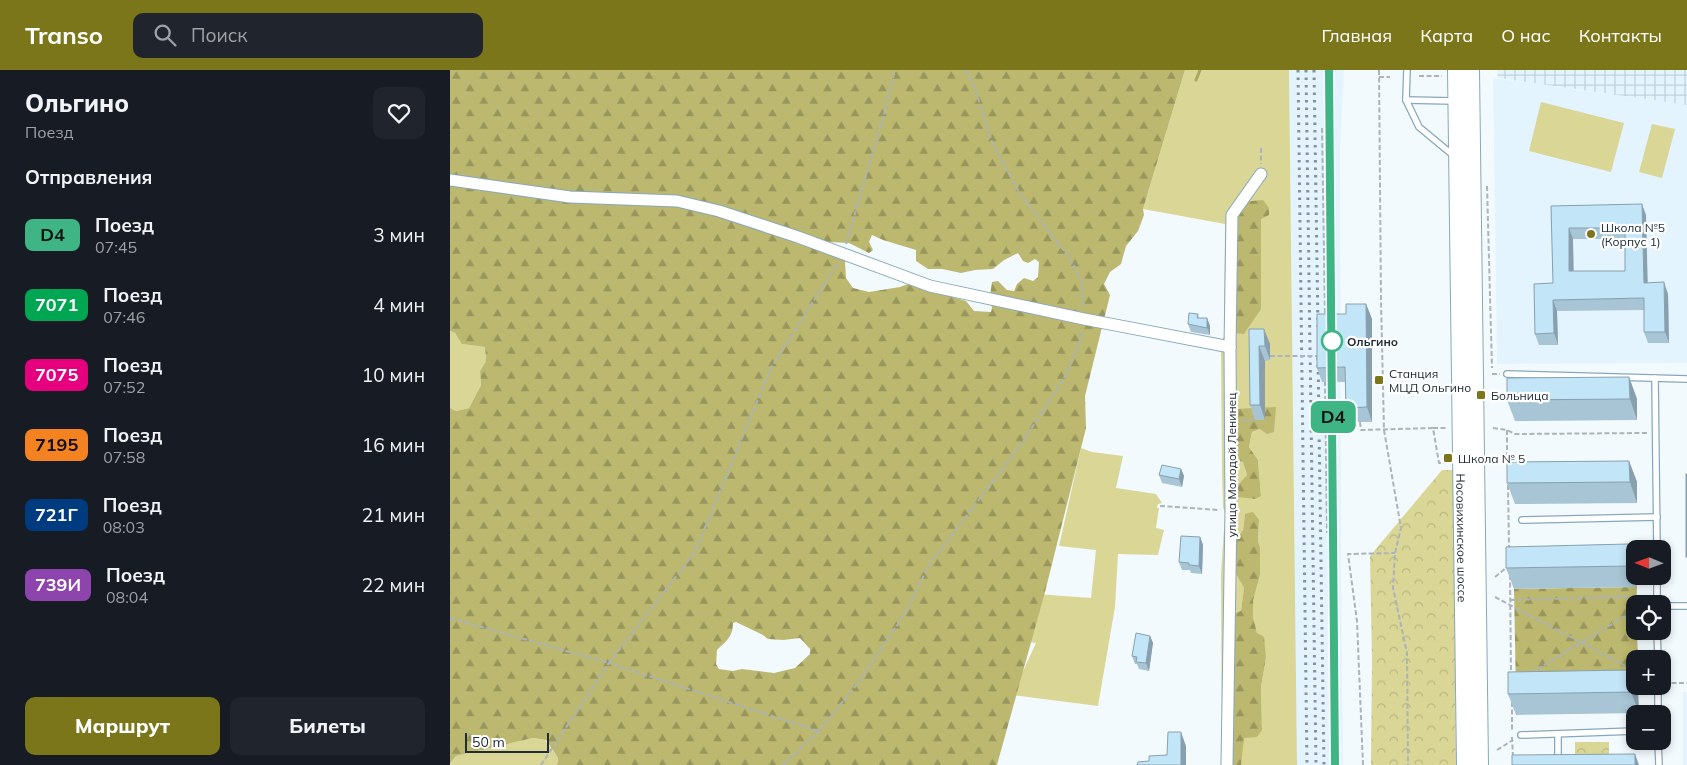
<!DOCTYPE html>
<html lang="ru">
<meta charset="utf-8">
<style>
:root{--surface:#171b24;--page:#20242c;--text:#f1f3f6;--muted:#9ea1a6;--accent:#7b761a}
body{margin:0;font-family:Mulish,sans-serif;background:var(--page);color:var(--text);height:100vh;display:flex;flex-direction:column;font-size:19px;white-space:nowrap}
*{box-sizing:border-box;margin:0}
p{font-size:16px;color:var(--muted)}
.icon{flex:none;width:28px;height:28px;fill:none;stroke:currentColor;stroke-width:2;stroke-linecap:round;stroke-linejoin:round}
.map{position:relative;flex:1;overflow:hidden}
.panel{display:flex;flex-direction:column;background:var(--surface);width:450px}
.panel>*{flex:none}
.badge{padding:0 10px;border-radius:8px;font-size:18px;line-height:32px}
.needle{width:32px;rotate:271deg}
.fabs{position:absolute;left:1176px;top:470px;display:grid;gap:10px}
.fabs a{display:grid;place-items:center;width:45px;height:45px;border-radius:10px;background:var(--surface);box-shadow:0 2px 8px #0003;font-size:25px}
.scale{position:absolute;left:15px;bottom:12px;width:84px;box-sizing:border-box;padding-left:5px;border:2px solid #202d34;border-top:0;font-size:14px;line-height:18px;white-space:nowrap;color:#202d34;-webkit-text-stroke:4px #fff;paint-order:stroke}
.map>.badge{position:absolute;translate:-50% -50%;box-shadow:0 0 0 2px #fff}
h2{padding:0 25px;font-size:19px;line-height:45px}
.round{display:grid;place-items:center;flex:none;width:52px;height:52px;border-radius:10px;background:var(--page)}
.summary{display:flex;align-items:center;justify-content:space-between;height:85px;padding:0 25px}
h1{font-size:24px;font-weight:800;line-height:38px}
.cta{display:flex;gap:10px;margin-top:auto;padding:10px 25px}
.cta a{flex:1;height:58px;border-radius:10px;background:var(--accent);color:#fff;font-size:20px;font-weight:800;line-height:58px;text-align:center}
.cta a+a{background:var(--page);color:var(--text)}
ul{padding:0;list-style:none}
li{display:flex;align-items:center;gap:15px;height:70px;padding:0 25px}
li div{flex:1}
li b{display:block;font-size:19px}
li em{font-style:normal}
li .badge{min-width:55px;font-weight:700;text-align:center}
header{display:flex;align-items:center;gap:30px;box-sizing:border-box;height:70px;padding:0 25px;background:var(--accent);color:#fff}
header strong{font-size:24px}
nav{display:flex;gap:28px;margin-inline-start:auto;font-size:18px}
.search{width:350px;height:45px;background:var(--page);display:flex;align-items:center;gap:12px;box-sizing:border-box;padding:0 18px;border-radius:10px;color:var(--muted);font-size:19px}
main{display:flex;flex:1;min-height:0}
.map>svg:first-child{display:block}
</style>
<header>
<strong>Transo</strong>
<div class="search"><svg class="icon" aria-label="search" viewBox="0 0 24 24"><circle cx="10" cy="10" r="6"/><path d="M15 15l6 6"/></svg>Поиск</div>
<nav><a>Главная</a><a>Карта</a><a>О нас</a><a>Контакты</a></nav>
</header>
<main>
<section class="panel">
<div class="summary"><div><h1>Ольгино</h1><p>Поезд</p></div><a class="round"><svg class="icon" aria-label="heart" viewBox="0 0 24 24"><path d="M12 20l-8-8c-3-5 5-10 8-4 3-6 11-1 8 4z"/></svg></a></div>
<h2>Отправления</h2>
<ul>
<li><span class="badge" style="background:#3fb485;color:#111">D4</span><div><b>Поезд</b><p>07:45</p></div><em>3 мин</em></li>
<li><span class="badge" style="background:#00a651;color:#fff">7071</span><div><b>Поезд</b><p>07:46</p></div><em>4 мин</em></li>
<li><span class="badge" style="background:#e6007e;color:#fff">7075</span><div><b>Поезд</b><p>07:52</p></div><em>10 мин</em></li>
<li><span class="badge" style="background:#f58220;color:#111">7195</span><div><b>Поезд</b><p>07:58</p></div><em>16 мин</em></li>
<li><span class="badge" style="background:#003b80;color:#fff">721Г</span><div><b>Поезд</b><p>08:03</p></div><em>21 мин</em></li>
<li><span class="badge" style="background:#8e44ad;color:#fff">739И</span><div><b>Поезд</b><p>08:04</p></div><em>22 мин</em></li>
</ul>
<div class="cta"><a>Маршрут</a><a>Билеты</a></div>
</section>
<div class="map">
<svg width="1237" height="695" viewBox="0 0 1237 695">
<defs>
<pattern id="industrial-grid" width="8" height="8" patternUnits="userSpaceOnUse" patternTransform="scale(1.25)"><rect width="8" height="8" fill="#e3f4fe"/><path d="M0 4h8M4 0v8" fill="none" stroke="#c2d2da"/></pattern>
<pattern id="forest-firs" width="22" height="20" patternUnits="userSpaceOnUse" patternTransform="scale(1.25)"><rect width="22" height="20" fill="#bcb86f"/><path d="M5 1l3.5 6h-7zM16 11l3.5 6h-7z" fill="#98965c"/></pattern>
<pattern id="park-crowns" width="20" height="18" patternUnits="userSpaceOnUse" patternTransform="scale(1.25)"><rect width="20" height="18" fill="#d9d696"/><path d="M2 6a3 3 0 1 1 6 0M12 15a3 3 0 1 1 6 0" fill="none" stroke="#bab882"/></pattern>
</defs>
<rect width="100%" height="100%" fill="#f3fafe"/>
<g fill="#e3f4fe">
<polygon points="839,0 894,0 890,78 891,496 893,695 847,695"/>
<polygon points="1043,8 1237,35 1237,293 1047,294"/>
<rect x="1233" y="622" width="4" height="73"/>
</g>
<polygon fill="url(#industrial-grid)" points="1047,0 1237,0 1237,35 1048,8"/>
<g fill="#d9d696" fill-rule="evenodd">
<path d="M735,0h104l8,695h-56l-1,-2 3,-25 14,-2 5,-7 -1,-42 5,-29 -9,-25 -4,-16v-16l7,-26v-28l-2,-6 1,-21 -14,-6 -2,16 -9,14 -1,25 11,19 -22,177 -1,-191 4,-60 -2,-7 -1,-34 -1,-122 1,-10 2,-5 1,-112 -82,-15zM784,339l26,20 -8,3 -3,15 9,13 3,36 -24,-10 10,-11 -4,-13z"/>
<polygon points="1091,32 1174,53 1161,102 1079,81"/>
<polygon points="1202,54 1225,59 1212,108 1189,102"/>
<polygon points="0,261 5,263 13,274 35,277 36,291 30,301 31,315 19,338 6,341 0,338"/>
<polygon points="631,378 642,382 673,386 666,418 706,424 712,433 708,434 707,438 709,438 706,458 714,460 708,485 668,484 665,537 648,636 562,625 586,573 579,572 587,524 641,528 646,480 609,476"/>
<polygon points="83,668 95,670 108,688 107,695 0,695 6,686"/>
</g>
<g fill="url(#forest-firs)" fill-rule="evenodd">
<path d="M0,0h735l-42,139 1,6 -6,16 -12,15 -5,18 -11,8 -6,12 6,11 -25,101 1,32 -41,164 -48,173h-440l1,-7 -12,-18 -13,-2 -77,18 -6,8v-356l6,3 13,-3 12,-23 -1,-14 6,-10 -1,-14 -23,-3 -7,-11 -5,-2zM422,165l11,5 33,10v11l12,8h14l19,4 14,-3 18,-1 11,-9 14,-7 5,8 5,2 7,-4 4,3 -1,15 -5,4 -9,-3 -7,6 -3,7 -7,-1 -9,-9 -6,1 -3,21 3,4 -1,5 -17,-1 -8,-10 -58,-17 -8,3 -31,5 -16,-4 -7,-10 -1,-17 -18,-12 2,-7 20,1 20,10 4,-3 -4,-8zM286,552l27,13 5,4 15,1 17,-2 10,11v5l-15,14 -21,5 -32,-4 -9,2 -14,-2 -3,-5 1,-14c9,-9 16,-13 16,-27z"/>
<polygon points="813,130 819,138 819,145 811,149 811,239 794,264 784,263 786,143 791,132"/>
<polygon points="826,337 824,362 817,364 810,359 802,362 799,377 808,390 811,426 805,429 788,427 787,416 797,405 793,392 785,389 784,339"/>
<polygon points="803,442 809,450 808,471 810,477 810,505 803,531 803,547 807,563 814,567 816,588 811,617 812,660 807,667 794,668 791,695 781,695 781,545 791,541 794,518 783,499 784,473 793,460 795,444"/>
<polygon points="1187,517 1185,561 1187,561 1188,589 1185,589 1185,616 1188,616 1188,622 1066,624 1064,519"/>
</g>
<g fill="url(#park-crowns)">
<polygon points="992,400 1004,400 1006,695 921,695 922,591 920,486"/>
<polygon points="1125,672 1159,672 1159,688 1125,689"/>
</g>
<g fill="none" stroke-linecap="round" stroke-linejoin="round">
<polyline stroke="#a9a65d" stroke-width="3" points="746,10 750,0"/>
<g stroke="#87a8ba" stroke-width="8">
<g id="service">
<polyline points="957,0 956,30 969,57 1004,86"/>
<polyline points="956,30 1004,31"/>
<polyline points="1057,304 1237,309"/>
<polyline points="1205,308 1207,479"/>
<polyline points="1072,450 1207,447"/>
<polyline points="1207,506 1207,534"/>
<polyline points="1212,536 1237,536"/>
<polyline points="1207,561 1208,589"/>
<polyline points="1208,616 1208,644"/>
<polyline points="1108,664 1108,695"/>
<polyline points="1071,665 1185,661"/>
<polyline points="1208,671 1209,695"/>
</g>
</g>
<g stroke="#87a8ba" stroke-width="13">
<g id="minor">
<polyline points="0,110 120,127 227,131 269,141 348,167 480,216 634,249 780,277"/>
<polyline points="777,695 781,441 780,277 782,145 811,104"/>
</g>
</g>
<g stroke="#87a8ba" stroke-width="18">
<g id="secondary">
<path id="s1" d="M1006,0l9,695"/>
<polyline points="1021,0 1030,695"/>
</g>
</g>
<g stroke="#abb4b9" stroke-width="2" stroke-dasharray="5 2.5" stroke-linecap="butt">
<polyline points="516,0 524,16 542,72 569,122 621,190 632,211 633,238"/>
<polyline points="929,0 931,231 934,360 951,458 945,483 943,518 957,583 958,695"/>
<polyline points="969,6 992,6"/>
<polyline points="929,7 940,7"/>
<polyline points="872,58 875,245"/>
<polyline points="811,78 811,94"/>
<polyline points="1037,116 1042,298"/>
<polyline points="396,174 434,44 445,0"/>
<polyline points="1042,304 1050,304"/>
<polyline points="875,311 877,463"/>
<polyline points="792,350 808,350"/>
<polyline points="910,352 911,360 983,358 989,393 996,393"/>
<polyline points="983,358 996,358"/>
<polyline points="1043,358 1057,360 1065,364 1197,363"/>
<polyline points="1057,360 1057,392"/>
<polyline points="1058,415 1059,477"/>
<polyline points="710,436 769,440"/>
<polyline points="1060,505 1061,605"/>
<polyline points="1045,507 1057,497"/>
<polyline points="1045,527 1185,601"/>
<polyline points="1060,530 1200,526"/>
<polyline points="0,548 159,593 245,482 321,298 387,194"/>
<polyline points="1081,603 1185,540"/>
<polyline points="1214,613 1237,613"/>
<polyline points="1062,632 1062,662"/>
<polyline points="1062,667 1063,687"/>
<polyline points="1047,680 1063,670"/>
<polyline points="91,695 159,593 368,661"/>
<polyline points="333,695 369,661 407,614 454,545 479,495 572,373 617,303 631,269 632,261"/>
<polyline points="913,695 907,551 898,484 945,483"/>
</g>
<use href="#service" stroke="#fff" stroke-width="5.5"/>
<use href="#minor" stroke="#fff" stroke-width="11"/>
<use href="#secondary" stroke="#fff" stroke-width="16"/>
<g stroke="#869096" stroke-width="3" stroke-dasharray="2.5 5" stroke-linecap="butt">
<polyline points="848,0 857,695"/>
<polyline points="856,0 866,695"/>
<polyline points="864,0 868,257"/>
<polyline points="879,0 882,258"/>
<polyline points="868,287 874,695"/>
<polyline points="882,298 885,695"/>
</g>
<polyline stroke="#abb4b9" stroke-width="2" stroke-dasharray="5 2.5" stroke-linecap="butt" points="820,286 867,286"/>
</g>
<g fill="#a7c5d5" fill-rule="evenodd">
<path d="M1101,136l95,9 1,68 21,11 1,49h-21l-4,-11v-22l-87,1 1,34h-19l-4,-11 18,-51zM1123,169h52v32h-52z"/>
<polygon points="916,234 922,249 922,352 901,352 896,338 895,312 872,312 867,298 896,244"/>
<polygon points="748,244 749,248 757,248 760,256 760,265 741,262 738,254"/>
<polygon points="799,259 820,274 820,290 815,291 815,350 805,350 800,335"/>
<polygon points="1179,307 1187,329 1187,350 1065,351 1057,330"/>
<polygon points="1179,391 1187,412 1187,433 1065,434 1057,413"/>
<polygon points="731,399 734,406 732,417 712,413 709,405"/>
<polygon points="750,467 753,475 752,504 741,503 740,500 732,500 729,492"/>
<polygon points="1178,474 1185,492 1185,506 1186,506 1187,517 1064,519 1056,498"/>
<polygon points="700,566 703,573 699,601 689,599 687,594 685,594 682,586"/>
<polygon points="1185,613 1188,622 1189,643 1066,645 1058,624"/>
</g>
<g fill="#88a0ae">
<polygon points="1192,134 1196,145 1198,224 1194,213"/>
<polygon points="1119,158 1123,169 1124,213 1119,201"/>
<polygon points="1214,212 1218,224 1219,273 1215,262"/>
<polygon points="1103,230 1107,241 1108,275 1104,263"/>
<polygon points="916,234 922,249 922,352 917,337"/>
<polygon points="757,248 760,256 760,265 757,258"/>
<polygon points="814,259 820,274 820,290 815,276"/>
<polygon points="809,276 815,291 815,350 810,335"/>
<polygon points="1179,307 1187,329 1187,350 1180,329"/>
<polygon points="1179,391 1187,412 1187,433 1180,412"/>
<polygon points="731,399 734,406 732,417 729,409"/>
<polygon points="750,467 753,475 752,504 749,496"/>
<polygon points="1178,474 1185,492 1185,506 1186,506 1187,517 1179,496"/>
<polygon points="700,566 703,573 699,601 696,593"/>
<polygon points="1181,600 1185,613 1185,616 1186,616 1188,622 1189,643 1181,622"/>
<polygon points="731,662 736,676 736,695 731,695"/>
<polygon points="1185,684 1189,695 1185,695"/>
</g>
<g fill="#c2e5f8" stroke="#88a0ae" fill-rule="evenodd">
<path d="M1192,134l2,79 20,-1 1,50h-21v-34l-91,2 1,33 -19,1 -1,-50 19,-1 -2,-77zM1119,158h56v43h-56z"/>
<polygon points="896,234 916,234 917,337 896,338 895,297 867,298 867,244 896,244"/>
<polygon points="739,243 748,244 747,248 757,248 757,258 738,254"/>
<polygon points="799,259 814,259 815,276 809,276 810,335 800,335"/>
<polygon points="1179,307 1180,329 1057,330 1057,308"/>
<polygon points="1179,391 1180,412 1057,413 1057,392"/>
<polygon points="712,395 731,399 729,409 709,405"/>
<rect x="1236" y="404" width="1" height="83"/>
<polygon points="731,466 750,467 749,496 739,495 739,493 729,492"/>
<polygon points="1178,474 1179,496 1056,498 1056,477"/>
<polygon points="686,563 700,566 696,593 686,592 687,587 682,586"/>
<polygon points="1181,600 1181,622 1058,624 1058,602"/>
<polygon points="718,662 731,662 731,695 687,695 688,692 699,691 699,686 717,685"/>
<polygon points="1185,684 1185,695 1062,695 1062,685"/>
</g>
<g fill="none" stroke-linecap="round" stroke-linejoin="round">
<g stroke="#fff" stroke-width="11">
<polyline id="line" points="879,0 885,695"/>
</g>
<use href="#line" stroke="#3fb485" stroke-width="8"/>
</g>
<g fill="#7b761a" stroke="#fff" stroke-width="2">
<circle cx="1141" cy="164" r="5"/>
<rect x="924" y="305" width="10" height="10" rx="2.5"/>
<rect x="1026" y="320" width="10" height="10" rx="2.5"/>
<rect x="993" y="383" width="10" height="10" rx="2.5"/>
</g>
<circle fill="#fff" stroke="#3fb485" stroke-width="2.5" cx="882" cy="271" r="10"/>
<g text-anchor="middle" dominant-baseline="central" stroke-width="4.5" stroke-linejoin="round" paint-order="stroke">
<g font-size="12" fill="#202d34" stroke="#fff" text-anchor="start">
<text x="1151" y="157">Школа №5<tspan x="1151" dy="14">(Корпус 1)</tspan></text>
<text x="939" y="303">Станция<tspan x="939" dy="14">МЦД Ольгино</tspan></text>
<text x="1041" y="325">Больница</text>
<text x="1008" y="388">Школа № 5</text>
</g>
<g font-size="12" font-weight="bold" fill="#202d34" stroke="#fff" text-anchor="start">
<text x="897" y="271">Ольгино</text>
</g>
<g font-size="12" fill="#202d34" stroke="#fff">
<text transform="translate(781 395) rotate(-90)">улица Молодой Ленинец</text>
<text stroke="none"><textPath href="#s1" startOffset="468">Носовихинское шоссе</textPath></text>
</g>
</g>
</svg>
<div class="fabs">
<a><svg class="needle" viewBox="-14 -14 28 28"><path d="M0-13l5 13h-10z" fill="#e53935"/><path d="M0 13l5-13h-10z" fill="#9ea1a6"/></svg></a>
<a><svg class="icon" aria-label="locate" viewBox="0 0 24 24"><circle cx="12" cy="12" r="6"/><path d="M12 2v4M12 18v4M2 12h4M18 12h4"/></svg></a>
<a>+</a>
<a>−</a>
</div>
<div class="scale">50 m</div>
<b class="badge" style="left:883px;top:347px;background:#3fb485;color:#111">D4</b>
</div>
</main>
